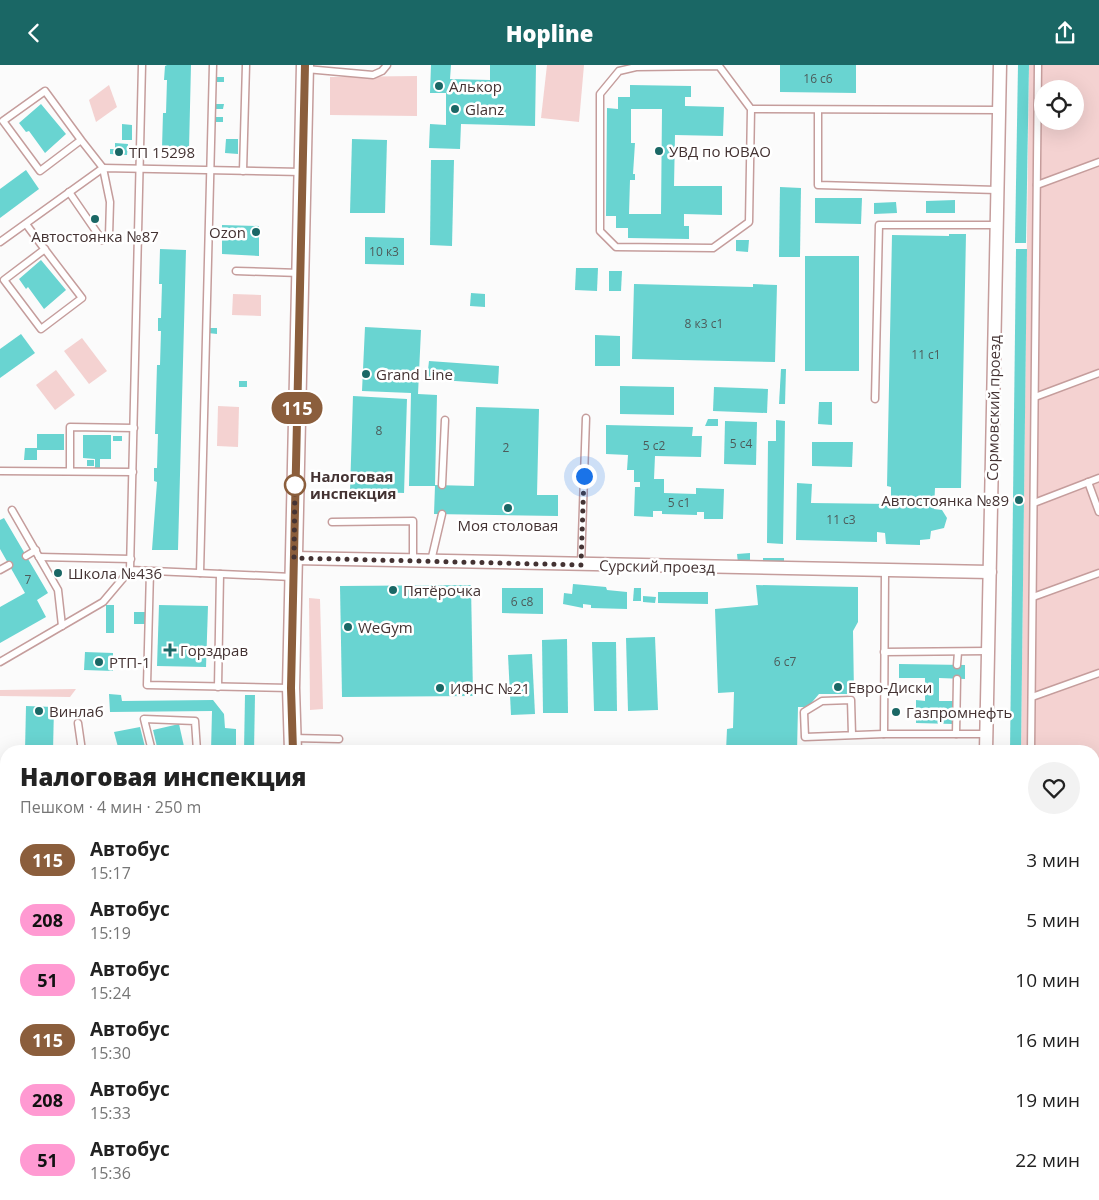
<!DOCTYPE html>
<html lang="ru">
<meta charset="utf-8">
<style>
:root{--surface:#fff;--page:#f2f2f2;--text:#222;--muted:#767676;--accent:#1a6765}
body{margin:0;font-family:"Open Sans",sans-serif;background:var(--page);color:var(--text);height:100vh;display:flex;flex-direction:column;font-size:19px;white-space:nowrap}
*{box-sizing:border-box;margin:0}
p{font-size:16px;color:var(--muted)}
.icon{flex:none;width:28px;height:28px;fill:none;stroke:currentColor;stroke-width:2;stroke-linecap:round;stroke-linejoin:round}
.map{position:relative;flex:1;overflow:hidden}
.sheet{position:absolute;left:0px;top:680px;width:1100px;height:455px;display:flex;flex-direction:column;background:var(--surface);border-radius:20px 20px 0 0;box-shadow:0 5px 20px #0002}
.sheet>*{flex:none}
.badge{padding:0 10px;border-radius:16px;font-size:18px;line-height:32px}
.controls{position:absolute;left:1034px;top:15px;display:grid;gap:10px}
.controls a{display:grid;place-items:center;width:50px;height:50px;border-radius:50%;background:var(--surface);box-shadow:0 5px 20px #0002;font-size:25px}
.you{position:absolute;width:25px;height:25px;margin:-12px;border:4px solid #fff;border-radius:50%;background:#1a73e8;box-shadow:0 0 0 8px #1a73e833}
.map>.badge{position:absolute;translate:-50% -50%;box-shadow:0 0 0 2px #fff}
.round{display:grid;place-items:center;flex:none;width:52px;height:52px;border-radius:26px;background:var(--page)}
.headline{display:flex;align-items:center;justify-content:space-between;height:85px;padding:0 20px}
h1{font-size:24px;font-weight:800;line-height:38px}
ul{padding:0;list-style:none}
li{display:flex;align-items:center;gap:15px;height:60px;padding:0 20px}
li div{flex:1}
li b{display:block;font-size:19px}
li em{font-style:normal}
li .badge{min-width:55px;font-weight:700;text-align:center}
header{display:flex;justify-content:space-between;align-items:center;height:65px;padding:0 20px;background:var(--accent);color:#fff;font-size:22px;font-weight:800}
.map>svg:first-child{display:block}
</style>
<header><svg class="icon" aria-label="back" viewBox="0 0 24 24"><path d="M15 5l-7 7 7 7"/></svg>Hopline<svg class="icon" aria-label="share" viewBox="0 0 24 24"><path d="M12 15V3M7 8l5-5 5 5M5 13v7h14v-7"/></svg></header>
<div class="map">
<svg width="1099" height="1135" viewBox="0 0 1099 1135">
<rect width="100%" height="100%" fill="#fbfbfb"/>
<g fill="#f4d2d1" fill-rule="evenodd">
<polygon points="547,0 584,0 579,57 541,53"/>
<path d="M1029,0h70v770l-5,2v-86h-73zM1042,24h33v32h-33z"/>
<polygon points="417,11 417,51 330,50 330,12"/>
<polygon points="109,20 117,42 96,57 89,35"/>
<polygon points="233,229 261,230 261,251 232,250"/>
<polygon points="82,273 107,306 89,319 64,286"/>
<polygon points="56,305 75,330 55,345 36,320"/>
<polygon points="218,341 239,342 238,382 217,381"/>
<polygon points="309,533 320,534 323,644 310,645"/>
<polygon points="76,624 70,632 0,631 0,625"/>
</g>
<g fill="#69d4d1" fill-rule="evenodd">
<polygon points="167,0 191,0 189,84 162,83 163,48 166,48 167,15 164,15 165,1"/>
<polygon points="431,0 451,0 450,14 490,15 490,0 536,0 535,61 461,59 460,84 429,83 430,59 446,60 446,28 430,28"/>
<polygon points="780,0 856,0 856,28 780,27"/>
<polygon points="1018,0 1029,0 1026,178 1015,178"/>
<rect x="215" y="12" width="9" height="5"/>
<path d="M630,20l61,1v11h-6v9l39,1 -1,29 -48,-1 -1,51h48v29l-38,-1v12h5v13l-61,-1v-10h-12v-12h-10l1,-108 11,1v-12h12zM631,44h31l-1,105h-32l1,-34h5v-6h-2l2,-31h-4z"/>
<polygon points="41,39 66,69 45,88 29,66 26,67 19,58"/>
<polygon points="214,39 224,39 223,44 214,44"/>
<rect x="214" y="52" width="9" height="5"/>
<polygon points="122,59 132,60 132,75 122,75"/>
<polygon points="226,74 238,74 238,89 225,88"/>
<polygon points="352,74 387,75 385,148 350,148"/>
<polygon points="115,78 128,79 127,90 110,89 110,84 115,84"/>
<polygon points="431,95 454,95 452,181 430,180"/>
<polygon points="26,105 39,124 0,153 0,124"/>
<polygon points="780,122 801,123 800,192 779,192"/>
<polygon points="815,133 862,133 861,159 815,158"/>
<polygon points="955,135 955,148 926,148 926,136"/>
<polygon points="896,137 897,148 874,149 874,138"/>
<polygon points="222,160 259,161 259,191 222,189"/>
<polygon points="949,169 966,169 961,423 935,423 934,444 942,445 947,453 944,463 931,466 930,474 920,475 920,480 886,479 885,468 877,467 877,477 796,475 797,418 812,419 811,438 891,439 891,422 887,421 892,170 949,171"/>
<polygon points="365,172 404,173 404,200 365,199"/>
<polygon points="736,175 749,175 748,187 736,186"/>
<polygon points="160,184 186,185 178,485 152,485 157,417 154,416 154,403 157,403 158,369 155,369 157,300 160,300 161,266 158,266 158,253 161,253 162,219 159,219"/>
<polygon points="1016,184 1027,184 1021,686 1010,686"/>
<rect x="805" y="191" width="54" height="115"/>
<polygon points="41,195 66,225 44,244 28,222 26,224 19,214"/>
<polygon points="576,203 598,203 597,226 575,225"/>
<polygon points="609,206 622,206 621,226 609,226"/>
<polygon points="634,219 753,222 753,219 777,220 775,297 632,294"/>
<polygon points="471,228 485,229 485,242 470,241"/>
<polygon points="365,262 421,265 418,329 437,330 435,420 474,421 476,342 539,344 537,430 558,430 558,451 434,449 435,421 409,421 411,328 362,326"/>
<polygon points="208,263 217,263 217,269 208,268"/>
<polygon points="21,269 35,288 0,313 0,284"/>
<polygon points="595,270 620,271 620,301 595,301"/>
<polygon points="429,296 499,301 498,319 427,314"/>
<polygon points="781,304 786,304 785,339 779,339"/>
<rect x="239" y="316" width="8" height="6"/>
<polygon points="620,321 674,322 674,350 620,349"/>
<polygon points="714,322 768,324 767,348 713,346"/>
<polygon points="353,331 407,334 404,428 350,426"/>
<polygon points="819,337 832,337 832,360 818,359"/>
<polygon points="708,354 718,354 718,361 705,361"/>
<polygon points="776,355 785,356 783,479 767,478 768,376 776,376"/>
<polygon points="725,356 757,357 756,400 724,399"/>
<polygon points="606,360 693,362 692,371 702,371 701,392 655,391 654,414 664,414 664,428 696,429 696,423 724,424 723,454 704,454 704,447 697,447 697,450 662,449 662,446 653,446 653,452 634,451 635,422 640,422 640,417 634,417 634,405 627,405 628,390 606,389"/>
<polygon points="37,369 64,369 64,385 37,385 37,395 24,395 25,383 37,383"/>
<polygon points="83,370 111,370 111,394 100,394 100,403 95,403 95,394 83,393"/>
<rect x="113" y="371" width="9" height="5"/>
<polygon points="812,377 853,377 852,402 812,401"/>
<rect x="87" y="395" width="7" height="6"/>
<polygon points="4,453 48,528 37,535 46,552 0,578 0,542 25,528 0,484 0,455"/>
<polygon points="750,488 750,498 738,498 737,489"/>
<rect x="763" y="493" width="21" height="6"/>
<polygon points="573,519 606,522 607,525 627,527 627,544 591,543 591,540 583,539 583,543 563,539 564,528 572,529"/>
<polygon points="471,520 473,631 342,632 340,521"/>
<polygon points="756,520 858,522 858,557 853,566 854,629 819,629 808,642 798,642 797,686 726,686 727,664 733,663 734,627 718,628 715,544 758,540"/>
<polygon points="502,523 543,523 543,549 502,548"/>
<polygon points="634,523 641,523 641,536 633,536"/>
<polygon points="658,527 708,527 708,539 658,538"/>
<polygon points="643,531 656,532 655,538 643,537"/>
<rect x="106" y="540" width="8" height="28"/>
<polygon points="159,540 208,541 206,602 157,601"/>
<rect x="134" y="547" width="11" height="12"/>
<polygon points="655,572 658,645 628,646 626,573"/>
<polygon points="567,574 568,648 543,648 542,575"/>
<polygon points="592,577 616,577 617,646 594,646"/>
<polygon points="85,587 113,588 113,606 84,605"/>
<polygon points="532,589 535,649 511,650 508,590"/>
<polygon points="899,599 965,600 965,614 939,613 939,636 953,636 953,659 916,658 916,635 925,636 925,613 899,613"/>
<polygon points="109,629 121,630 122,636 213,635 224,649 225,663 236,664 236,686 211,686 212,646 110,647"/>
<polygon points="245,630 255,630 254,686 244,686"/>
<polygon points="26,641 54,642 53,686 25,686"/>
<polygon points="179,659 185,686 158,686 153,665"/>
<polygon points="140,662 146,686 119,686 114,667"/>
<rect x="0" y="752" width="6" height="24"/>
<polygon points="1099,794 1099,813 1094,815 1094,795"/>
<polygon points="1099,821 1099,840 1094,842 1094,823"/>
<rect x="0" y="868" width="6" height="110"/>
<polygon points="1099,874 1099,914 1094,916 1094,876"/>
<polygon points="0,1068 4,1068 6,1101 0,1101"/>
<polygon points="149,1129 183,1129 184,1131 150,1135"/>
<polygon points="203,1129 215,1129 217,1135 204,1135"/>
<polygon points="231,1129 244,1129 245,1135 232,1135"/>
<rect x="263" y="1129" width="11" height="6"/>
<polygon points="344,1129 377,1130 377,1135 344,1135"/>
<rect x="797" y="1129" width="19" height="6"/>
<rect x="832" y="1129" width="16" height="6"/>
<rect x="878" y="1129" width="54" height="6"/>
<polygon points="1010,1129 1033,1129 1033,1135 1009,1135"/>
<polygon points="1044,1129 1057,1129 1056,1135 1044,1135"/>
<polygon points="486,1131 677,1133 677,1135 486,1135"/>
</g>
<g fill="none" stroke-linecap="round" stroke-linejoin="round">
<g stroke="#c59d9c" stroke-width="9">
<g id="service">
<polyline points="142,0 130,505 292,512"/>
<polyline points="306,4 373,10 382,6 387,0"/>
<polyline points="751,44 749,157 713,183 616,182 600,166 600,29 619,6 636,2 719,1 751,44 1000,45"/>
<polyline points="818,45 818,120 997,125"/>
<polyline points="243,106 246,0"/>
<polyline points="1037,120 1099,97"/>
<polyline points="69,127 102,175 109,171 110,137 103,103 81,75 40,106 3,56 45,26 81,75"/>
<path d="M26,159c18,25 37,49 56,74l-41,31 -37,-49 41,-31"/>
<polyline points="0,177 103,103 302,107"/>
<polyline points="236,206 300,208"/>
<polyline points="1035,332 1099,308"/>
<polyline points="875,334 879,160 997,160"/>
<polyline points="0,406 133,407"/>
<polyline points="70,406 70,362 134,363"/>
<polyline points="1088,417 1099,447"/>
<polyline points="442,420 445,355"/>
<polyline points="1034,438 1099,413"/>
<polyline points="12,445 58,525 62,561"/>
<polyline points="332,457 413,456 413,496"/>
<polyline points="26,491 36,485"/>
<polyline points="39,492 131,494"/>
<polyline points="431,496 442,449"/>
<polyline points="581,500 586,353"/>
<polyline points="0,505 9,500"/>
<polyline points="150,506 147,620 290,623"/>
<polyline points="885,507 884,669 986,669"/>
<polyline points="200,508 213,0"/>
<polyline points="1033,532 1099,508"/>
<polyline points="884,587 988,586"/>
<polyline points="0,597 103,537 130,505"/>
<polyline points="957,600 958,587"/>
<polyline points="218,622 220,509"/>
<polyline points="1032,632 1099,608"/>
<polyline points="78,658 82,686"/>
<polyline points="956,669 957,614"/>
<polyline points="852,670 851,635 822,636 804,647 805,672 884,669"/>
<polyline points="292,673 339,674"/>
<polyline points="152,686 144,654 195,656 197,686"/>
<polyline points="1031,686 1038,0"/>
<polyline points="1094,709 1099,707"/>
<polyline points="0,731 6,731"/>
<polyline points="0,859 6,859"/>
<polyline points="0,994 6,994"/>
<polyline points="0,1113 6,1114"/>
<polyline points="136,1129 138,1135"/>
<polyline points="225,1129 226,1135"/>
<polyline points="258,1129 259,1135"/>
</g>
</g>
<g stroke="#c59d9c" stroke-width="15">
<g id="minor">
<polyline points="294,493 990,507"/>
<polyline points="986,686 1000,0"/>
<polyline points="980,1135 980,1129"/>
</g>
</g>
<g stroke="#c59d9c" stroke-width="19">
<g id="tertiary">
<polyline points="293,686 291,623 305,0"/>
<polyline points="300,1129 300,1135"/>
</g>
</g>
<use href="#service" stroke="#fff" stroke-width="6"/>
<use href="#minor" stroke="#fff" stroke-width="12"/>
<use href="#tertiary" stroke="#fff" stroke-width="16"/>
</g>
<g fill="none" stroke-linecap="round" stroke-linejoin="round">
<g stroke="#fff" stroke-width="11">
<polyline id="line" points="293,686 291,623 305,0"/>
</g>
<use href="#line" stroke="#8b5e3c" stroke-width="8"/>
<polyline stroke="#433" stroke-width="5" stroke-dasharray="0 9" points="295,420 294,493 581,500 584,411"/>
</g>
<g fill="#1a6765" stroke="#fff" stroke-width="2">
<circle cx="439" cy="21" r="5"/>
<circle cx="455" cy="44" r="5"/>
<circle cx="659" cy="86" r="5"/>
<circle cx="119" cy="87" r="5"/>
<circle cx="95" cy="154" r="5"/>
<circle cx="256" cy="167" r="5"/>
<circle cx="366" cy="309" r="5"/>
<circle cx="1019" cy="435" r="5"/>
<circle cx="508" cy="443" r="5"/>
<circle cx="58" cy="508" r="5"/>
<circle cx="393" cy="525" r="5"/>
<circle cx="348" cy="562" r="5"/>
<path d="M167.5 577.5h5v5h5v5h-5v5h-5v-5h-5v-5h5z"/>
<circle cx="99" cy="597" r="5"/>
<circle cx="838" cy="622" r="5"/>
<circle cx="440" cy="623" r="5"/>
<circle cx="39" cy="646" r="5"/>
<circle cx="896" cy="647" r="5"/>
</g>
<circle fill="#fff" stroke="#8b5e3c" stroke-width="2.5" cx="295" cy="420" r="10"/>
<g text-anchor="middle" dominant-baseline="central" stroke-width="5" stroke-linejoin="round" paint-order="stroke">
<g font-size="12" fill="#4d5b5a">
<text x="818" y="13">16 с6</text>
<text x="384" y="186">10 к3</text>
<text x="704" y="258">8 к3 с1</text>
<text x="926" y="289">11 с1</text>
<text x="379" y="365">8</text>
<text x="741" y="378">5 с4</text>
<text x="654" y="380">5 с2</text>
<text x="506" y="382">2</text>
<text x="679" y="437">5 с1</text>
<text x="841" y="454">11 с3</text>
<text x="28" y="514">7</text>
<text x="522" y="536">6 с8</text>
<text x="785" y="596">6 с7</text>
</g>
<g font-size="15" fill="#433" stroke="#fff" text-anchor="start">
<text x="449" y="21">Алькор</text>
<text x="465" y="44">Glanz</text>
<text x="669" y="86">УВД по ЮВАО</text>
<text x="129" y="87">ТП 15298</text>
<text x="246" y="167" text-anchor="end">Ozon</text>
<text x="95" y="171" text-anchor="middle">Автостоянка №87</text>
<text x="376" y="309">Grand Line</text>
<text x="1009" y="435" text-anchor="end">Автостоянка №89</text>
<text x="508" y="460" text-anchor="middle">Моя столовая</text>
<text x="68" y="508">Школа №436</text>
<text x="403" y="525">Пятёрочка</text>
<text x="358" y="562">WeGym</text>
<text x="180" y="585">Горздрав</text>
<text x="109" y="597">РТП-1</text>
<text x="848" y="622">Евро-Диски</text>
<text x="450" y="623">ИФНС №21</text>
<text x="49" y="646">Винлаб</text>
<text x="906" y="647">Газпромнефть</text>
</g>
<g font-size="15" fill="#433" stroke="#fff">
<text transform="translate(993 343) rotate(-89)">Сормовский проезд</text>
<text transform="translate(657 501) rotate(1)">Сурский проезд</text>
</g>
<g font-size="15" font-weight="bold" fill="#433" stroke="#fff" text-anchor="start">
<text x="310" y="411">Налоговая<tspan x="310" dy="17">инспекция</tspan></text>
</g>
</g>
</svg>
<div class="controls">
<a><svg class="icon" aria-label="locate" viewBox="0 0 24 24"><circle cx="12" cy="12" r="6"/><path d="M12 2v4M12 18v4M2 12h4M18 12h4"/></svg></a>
</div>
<div class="you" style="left:584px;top:411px"></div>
<b class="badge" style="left:297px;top:343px;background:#8b5e3c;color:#fff">115</b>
<section class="sheet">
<div class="headline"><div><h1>Налоговая инспекция</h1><p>Пешком · 4 мин · 250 m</p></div><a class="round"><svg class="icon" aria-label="heart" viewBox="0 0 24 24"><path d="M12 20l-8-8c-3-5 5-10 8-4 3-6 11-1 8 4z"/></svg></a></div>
<ul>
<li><span class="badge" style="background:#8b5e3c;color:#fff">115</span><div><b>Автобус</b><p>15:17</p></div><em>3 мин</em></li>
<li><span class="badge" style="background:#ff9ad2;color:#111">208</span><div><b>Автобус</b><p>15:19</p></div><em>5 мин</em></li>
<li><span class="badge" style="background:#ff9ad2;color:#111">51</span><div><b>Автобус</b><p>15:24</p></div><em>10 мин</em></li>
<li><span class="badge" style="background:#8b5e3c;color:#fff">115</span><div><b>Автобус</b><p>15:30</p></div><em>16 мин</em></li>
<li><span class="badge" style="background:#ff9ad2;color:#111">208</span><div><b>Автобус</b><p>15:33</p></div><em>19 мин</em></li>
<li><span class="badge" style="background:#ff9ad2;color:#111">51</span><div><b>Автобус</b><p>15:36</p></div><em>22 мин</em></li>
</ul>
</section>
</div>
